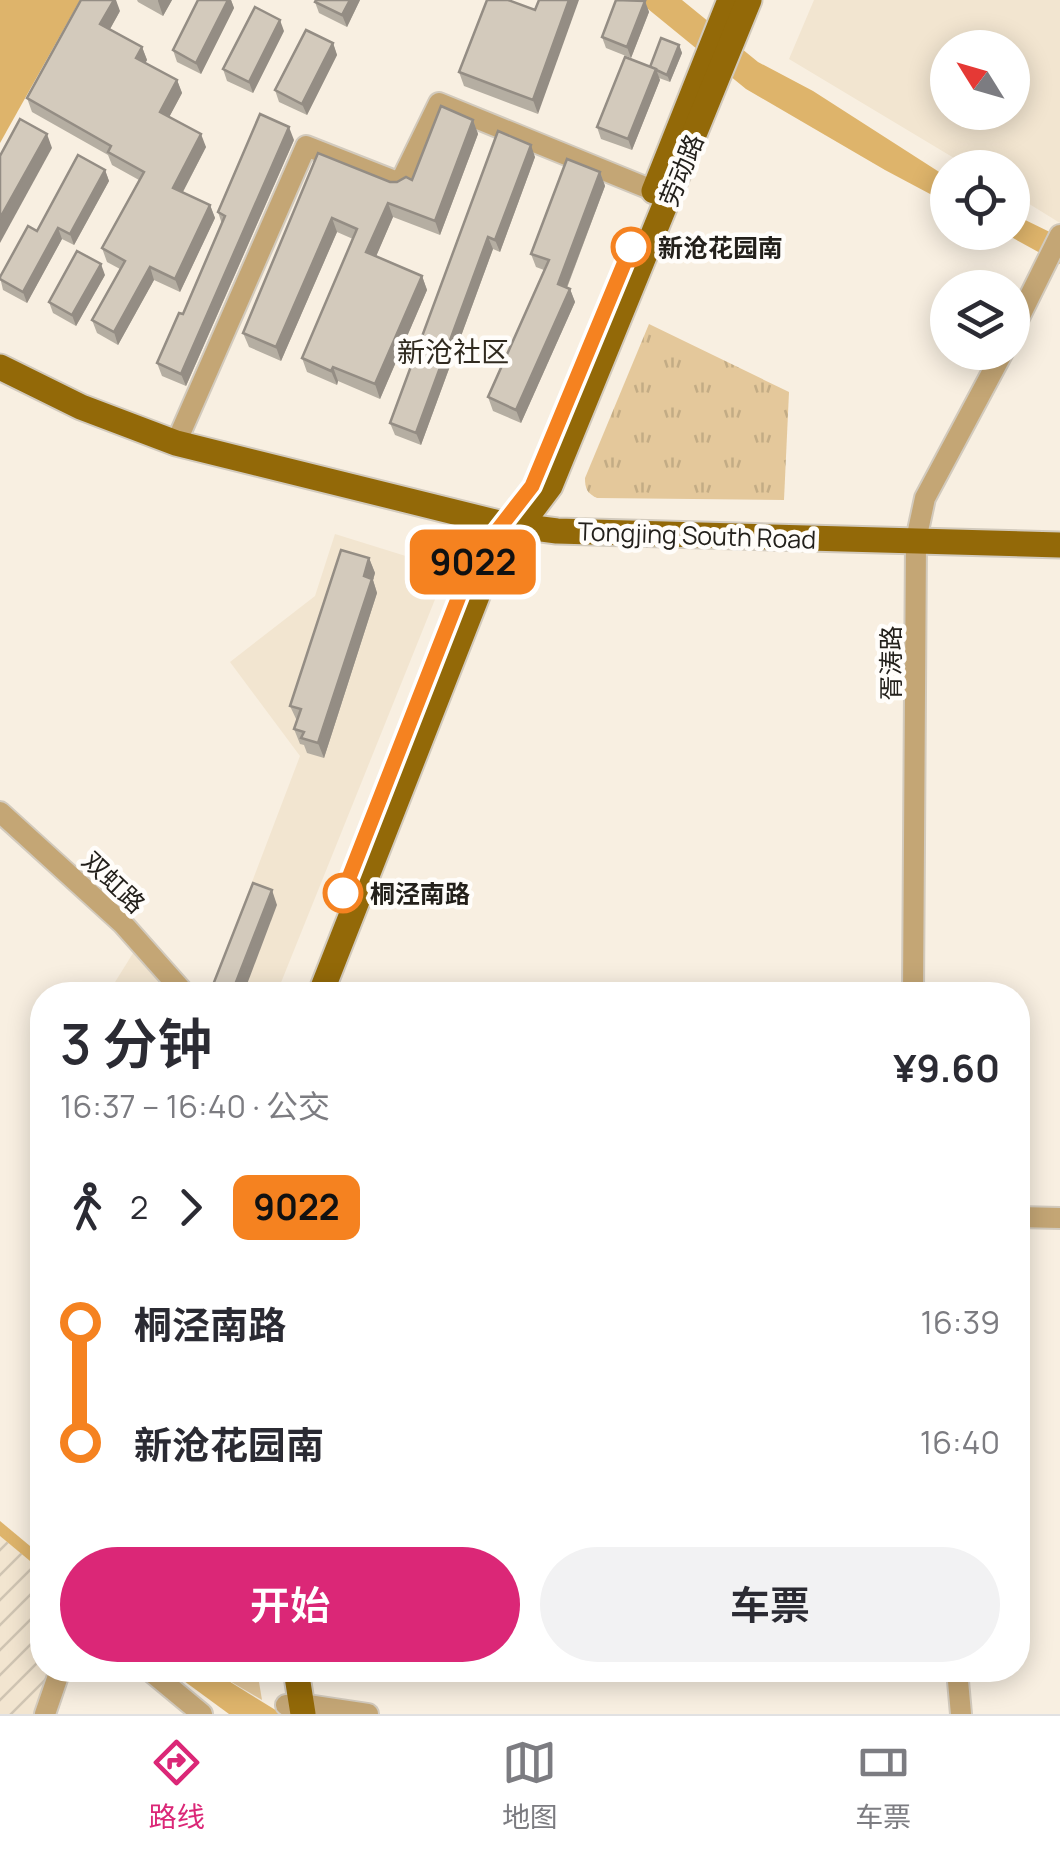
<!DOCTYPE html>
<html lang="zh">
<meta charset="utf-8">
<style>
:root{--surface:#fff;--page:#f2f2f3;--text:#2b2b33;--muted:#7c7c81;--line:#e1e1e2;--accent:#db2777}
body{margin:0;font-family:Manrope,"Noto Sans SC",sans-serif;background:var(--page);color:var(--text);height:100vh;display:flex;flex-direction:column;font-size:38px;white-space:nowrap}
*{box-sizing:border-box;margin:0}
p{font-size:32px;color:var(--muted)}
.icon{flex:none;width:55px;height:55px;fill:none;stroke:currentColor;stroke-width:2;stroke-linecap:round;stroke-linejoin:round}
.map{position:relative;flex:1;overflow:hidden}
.sheet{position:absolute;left:30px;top:982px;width:1000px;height:700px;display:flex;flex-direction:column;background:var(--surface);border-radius:40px;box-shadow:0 5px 25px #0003}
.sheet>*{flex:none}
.badge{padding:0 20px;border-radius:15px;font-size:35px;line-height:65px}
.needle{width:65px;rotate:307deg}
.controls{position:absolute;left:930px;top:30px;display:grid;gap:20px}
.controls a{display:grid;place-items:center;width:100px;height:100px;border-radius:50%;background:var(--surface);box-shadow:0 5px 25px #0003;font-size:50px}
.map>.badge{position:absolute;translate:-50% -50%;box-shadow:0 0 0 5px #fff}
.legs{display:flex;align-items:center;gap:15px;height:110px;padding:0 30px;font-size:32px}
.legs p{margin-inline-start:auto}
.summary{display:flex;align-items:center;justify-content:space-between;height:170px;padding:0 30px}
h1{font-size:55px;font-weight:600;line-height:75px}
.primary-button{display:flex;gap:20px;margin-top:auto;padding:20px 30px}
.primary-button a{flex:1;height:115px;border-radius:60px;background:var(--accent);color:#fff;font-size:40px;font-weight:600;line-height:115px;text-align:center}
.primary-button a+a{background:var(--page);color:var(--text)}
ul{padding:0 30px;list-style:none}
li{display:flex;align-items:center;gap:35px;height:120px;font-size:38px}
li i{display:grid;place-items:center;width:15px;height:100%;margin:0 12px;background:currentColor}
li i::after{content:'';width:25px;height:25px;margin:-12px;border:8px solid;border-radius:50%;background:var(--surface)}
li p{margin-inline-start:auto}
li:first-child i{background:linear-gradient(#0000 50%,currentColor 0)}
li:last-child i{background:linear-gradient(currentColor 50%,#0000 0)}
.tabs{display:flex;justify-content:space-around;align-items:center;height:140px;border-top:2px solid var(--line);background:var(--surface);font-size:28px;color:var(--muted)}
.tabs a{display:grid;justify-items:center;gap:5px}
.tabs .on{color:var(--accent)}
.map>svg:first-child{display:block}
</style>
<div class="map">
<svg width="1060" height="1714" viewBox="0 0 1060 1714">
<defs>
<pattern id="industrial-furrows" width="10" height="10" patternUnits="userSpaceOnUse" patternTransform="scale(2.5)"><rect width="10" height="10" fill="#f2e5d0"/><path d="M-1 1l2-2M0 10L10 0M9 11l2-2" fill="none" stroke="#cfc4b2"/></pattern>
<pattern id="park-tufts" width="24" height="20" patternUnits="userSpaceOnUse" patternTransform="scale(2.5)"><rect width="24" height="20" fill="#e4c89b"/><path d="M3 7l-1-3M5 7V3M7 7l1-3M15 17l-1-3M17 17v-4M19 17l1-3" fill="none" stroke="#c3ac85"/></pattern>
</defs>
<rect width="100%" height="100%" fill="#f8efe1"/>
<g fill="#f2e5d0" fill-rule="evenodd">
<path d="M814,0h246v223l-47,-29 -1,-26 -43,-1 -180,-108zM948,48h64v64h-64z"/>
<polygon points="335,534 425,562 440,587 276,995 209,995 300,756 230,662 315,596"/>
<polygon points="135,950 169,995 107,995"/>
</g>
<polygon fill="url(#industrial-furrows)" points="0,1536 42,1571 42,1670 52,1670 36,1714 0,1714"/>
<g fill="url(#park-tufts)">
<path d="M649,324l140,68 -5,108 -187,-2c-10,-5 -12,-9 -12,-20z"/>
<polygon points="211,1670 257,1670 262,1700"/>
</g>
<g fill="#deb46b">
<polygon points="0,0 80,0 0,143"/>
<polygon points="637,0 682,0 758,62 813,91 947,177 947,203 885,170 746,89"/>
<polygon points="1013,214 1060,237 1060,264 1004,233 1012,232"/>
<polygon points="0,1521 42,1556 42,1571 0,1536"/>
<polygon points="169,1670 211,1670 282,1714 229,1714"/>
</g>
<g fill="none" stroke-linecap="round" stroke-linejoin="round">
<g stroke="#d2cabd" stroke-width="24">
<g id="minor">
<polyline points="1012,332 1060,235"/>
<polyline points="176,443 306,146 400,183 439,103 667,196"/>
<polyline points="0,812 123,924 186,995"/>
<polyline points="913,995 916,540 925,498 1003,352"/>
<polyline points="1018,1217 1060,1218"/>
<polyline points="149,1670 202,1714"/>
<polyline points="957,1670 961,1714"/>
<polyline points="286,1705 301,1704 368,1714"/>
<polyline points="45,1714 60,1670"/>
</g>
</g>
<g stroke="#d2cabd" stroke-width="29">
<g id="major">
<polyline points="654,191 730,0"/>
<polyline points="0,367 81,407 176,443 503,524 557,531 1060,545"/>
<polyline points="320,995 488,568 550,486 749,0"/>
<polyline points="296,1670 303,1714"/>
</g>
</g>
<use href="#minor" stroke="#c4a675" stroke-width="20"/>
<use href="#major" stroke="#936908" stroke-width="25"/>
</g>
<g fill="#b5aea2">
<polygon points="137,0 172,0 163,16 138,2"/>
<polygon points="198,0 231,0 234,8 201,74 177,62 173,50"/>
<polygon points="360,0 347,27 319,13 315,2"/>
<polygon points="487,0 511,0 538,114 464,86 459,72"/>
<polygon points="645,1 649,12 631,58 606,48 602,37"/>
<polygon points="120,11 110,29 142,47 147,60 145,63 177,80 182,93 169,117 206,147 183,192 210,205 215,218 180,292 154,280 118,345 97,333 92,320 120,269 107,262 102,248 139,180 112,165 108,155 32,112 27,98"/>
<polygon points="284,31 253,93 227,81 223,69"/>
<polygon points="333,43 337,55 307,115 279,102 275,90"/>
<polygon points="679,45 682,53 670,82 659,78 660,80 632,150 601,139 597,127 650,67"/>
<polygon points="473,120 478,134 440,235 393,217 376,256 422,276 427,290 380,399 338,381 337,385 307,372 302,358 353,239 337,232 281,361 249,347 243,333 318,153 390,182 397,182 412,180"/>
<polygon points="498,131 535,157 500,252 493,249 421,445 395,435 390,423"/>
<polygon points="294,140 186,386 162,376 157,363 183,314 222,224 218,212"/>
<polygon points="105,170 109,181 74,245 62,239 27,303 3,290 0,277 37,231"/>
<polygon points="600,172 605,186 567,288 570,289 575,302 521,423 493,411 488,397 544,270 536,267 531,254"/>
<polygon points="105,275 76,326 53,313 49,302"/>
<polygon points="369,558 375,573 373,580 377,593 324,758 307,753 304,745 300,744 294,729 297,721 290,706"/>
</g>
<g fill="#948d84">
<polygon points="114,0 116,0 120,11 105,38 100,24"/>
<polygon points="158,0 172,0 163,16 158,1"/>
<polygon points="228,0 231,0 234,8 201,74 196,63"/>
<polygon points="350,0 360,0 347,27 342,15"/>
<polygon points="569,0 579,0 538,114 533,100"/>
<polygon points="645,1 649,12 631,58 627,47"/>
<polygon points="280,20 284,31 253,93 249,82"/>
<polygon points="333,43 337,55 307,115 302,104"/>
<polygon points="679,45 682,53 670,82 667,75"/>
<polygon points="142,47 147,60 141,71 136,58"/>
<polygon points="656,69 660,80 632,150 628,139"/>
<polygon points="177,80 182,93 165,125 160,112"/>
<polygon points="473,120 478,134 440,235 435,221"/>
<polygon points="289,127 294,140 186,386 181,374"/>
<polygon points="47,134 52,148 0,243 0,218"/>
<polygon points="201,134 206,147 178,201 173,188"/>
<polygon points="531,145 535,157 500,252 495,240"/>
<polygon points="105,170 109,181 74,245 70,234"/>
<polygon points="600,172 605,186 563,297 558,284"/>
<polygon points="388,203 393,217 372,266 366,252"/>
<polygon points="210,205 215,218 180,292 175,279"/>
<polygon points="332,218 337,232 281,361 276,347"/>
<polygon points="58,228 62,239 27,303 23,292"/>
<polygon points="488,237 493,249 421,445 416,433"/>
<polygon points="101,264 105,275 76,326 72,315"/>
<polygon points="150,267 154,280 118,345 114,332"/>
<polygon points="422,276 427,290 380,399 375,384"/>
<polygon points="570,289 575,302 521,423 516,410"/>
<polygon points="333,367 338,381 337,385 331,371"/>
<polygon points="369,558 375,573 373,580 377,593 324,758 318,743"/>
<polygon points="272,890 277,905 243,995 231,995"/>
</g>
<g fill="#d3cabc" stroke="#948d84" stroke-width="2.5">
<polygon points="81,0 114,0 100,24 142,47 136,58 177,80 160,112 201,134 173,188 210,205 175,279 150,267 114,332 92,320 125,261 102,248 144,172 108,152 111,146 27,98"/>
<polygon points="198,0 228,0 196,63 173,50"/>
<polygon points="316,0 350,0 342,15 315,2"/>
<polygon points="487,0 508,0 535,10 539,0 569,0 533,100 459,72"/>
<polygon points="616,0 645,1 627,47 602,37"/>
<polygon points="255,7 280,20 249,82 223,69"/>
<polygon points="306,30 333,43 302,104 275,90"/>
<polygon points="661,38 679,45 667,75 650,67"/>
<polygon points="625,57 656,69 628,139 597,127"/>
<polygon points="441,106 473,120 435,221 388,203 366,252 422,276 375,384 333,367 331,371 302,358 357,229 332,218 276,347 243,333 318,153 390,182 397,182 406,177 412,180"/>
<polygon points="260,114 289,127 181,374 157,363 179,313 183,314 225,216 218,212"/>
<polygon points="20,119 47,134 0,218 0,156"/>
<polygon points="498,131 531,145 495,240 488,237 416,433 390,423"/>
<polygon points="78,155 105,170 70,234 58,228 23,292 0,279 0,277 28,226 37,231"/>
<polygon points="567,159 600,172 558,284 570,289 516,410 488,397 549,260 531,254"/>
<polygon points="77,251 101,264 72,315 49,302"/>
<polygon points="341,550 369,558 364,576 372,579 318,743 301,738 304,732 294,729 301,709 290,706"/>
<polygon points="253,883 272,890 231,995 209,995"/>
</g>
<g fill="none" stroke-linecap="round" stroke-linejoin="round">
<g stroke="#fff" stroke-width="22">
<polyline id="line-1" points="343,893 472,563 532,486 631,247"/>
</g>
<use href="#line-1" stroke="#f58220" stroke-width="15"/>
</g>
<g fill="#fff" stroke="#f58220" stroke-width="5">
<circle cx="631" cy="247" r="18"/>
<circle cx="343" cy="893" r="18"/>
</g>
<g text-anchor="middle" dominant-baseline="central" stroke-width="9" stroke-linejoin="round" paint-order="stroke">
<g font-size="25" fill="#23201b" stroke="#fffdfa">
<text transform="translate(681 170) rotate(-68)">劳动路</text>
<text transform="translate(697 535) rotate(2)">Tongjing South Road</text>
<text transform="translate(890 663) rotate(-90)">胥涛路</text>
<text transform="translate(114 882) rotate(44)">双虹路</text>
</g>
<g font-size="25" font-weight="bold" fill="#23201b" stroke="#fffdfa" text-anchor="start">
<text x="658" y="247">新沧花园南</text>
<text x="370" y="893">桐泾南路</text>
</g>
<g font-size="28" fill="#312b20" stroke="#fffdfa">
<text x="453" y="351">新沧社区</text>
</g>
</g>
</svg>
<div class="controls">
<a><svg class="needle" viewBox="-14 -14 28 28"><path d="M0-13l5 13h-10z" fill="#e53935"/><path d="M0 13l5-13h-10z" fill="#7c7c81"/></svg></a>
<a><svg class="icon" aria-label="locate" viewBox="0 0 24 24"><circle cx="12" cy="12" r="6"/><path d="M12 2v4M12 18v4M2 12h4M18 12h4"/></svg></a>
<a><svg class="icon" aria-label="layers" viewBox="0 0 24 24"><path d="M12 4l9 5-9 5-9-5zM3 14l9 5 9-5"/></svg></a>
</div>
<b class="badge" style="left:473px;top:562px;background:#f58220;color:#111">9022</b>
<section class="sheet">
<div class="summary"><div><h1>3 分钟</h1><p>16:37 – 16:40 · 公交</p></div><b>¥9.60</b></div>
<div class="legs"><svg class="icon" aria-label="walk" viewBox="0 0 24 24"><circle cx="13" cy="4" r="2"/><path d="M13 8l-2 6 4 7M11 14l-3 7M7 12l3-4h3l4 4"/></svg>2<svg class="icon" aria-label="forward" viewBox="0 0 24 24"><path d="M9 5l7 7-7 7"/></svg><b class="badge" style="background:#f58220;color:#111">9022</b></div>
<ul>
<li><i style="color:#f58220"></i><b>桐泾南路</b><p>16:39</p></li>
<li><i style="color:#f58220"></i><b>新沧花园南</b><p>16:40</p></li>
</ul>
<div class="primary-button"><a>开始</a><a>车票</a></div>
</section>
</div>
<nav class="tabs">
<a class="on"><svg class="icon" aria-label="directions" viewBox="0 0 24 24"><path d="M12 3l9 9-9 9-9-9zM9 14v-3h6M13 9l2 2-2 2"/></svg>路线</a>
<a><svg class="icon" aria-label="map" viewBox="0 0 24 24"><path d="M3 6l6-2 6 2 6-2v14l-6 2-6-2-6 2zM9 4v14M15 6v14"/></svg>地图</a>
<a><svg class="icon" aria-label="tickets" viewBox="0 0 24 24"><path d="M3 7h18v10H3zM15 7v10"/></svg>车票</a>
</nav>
